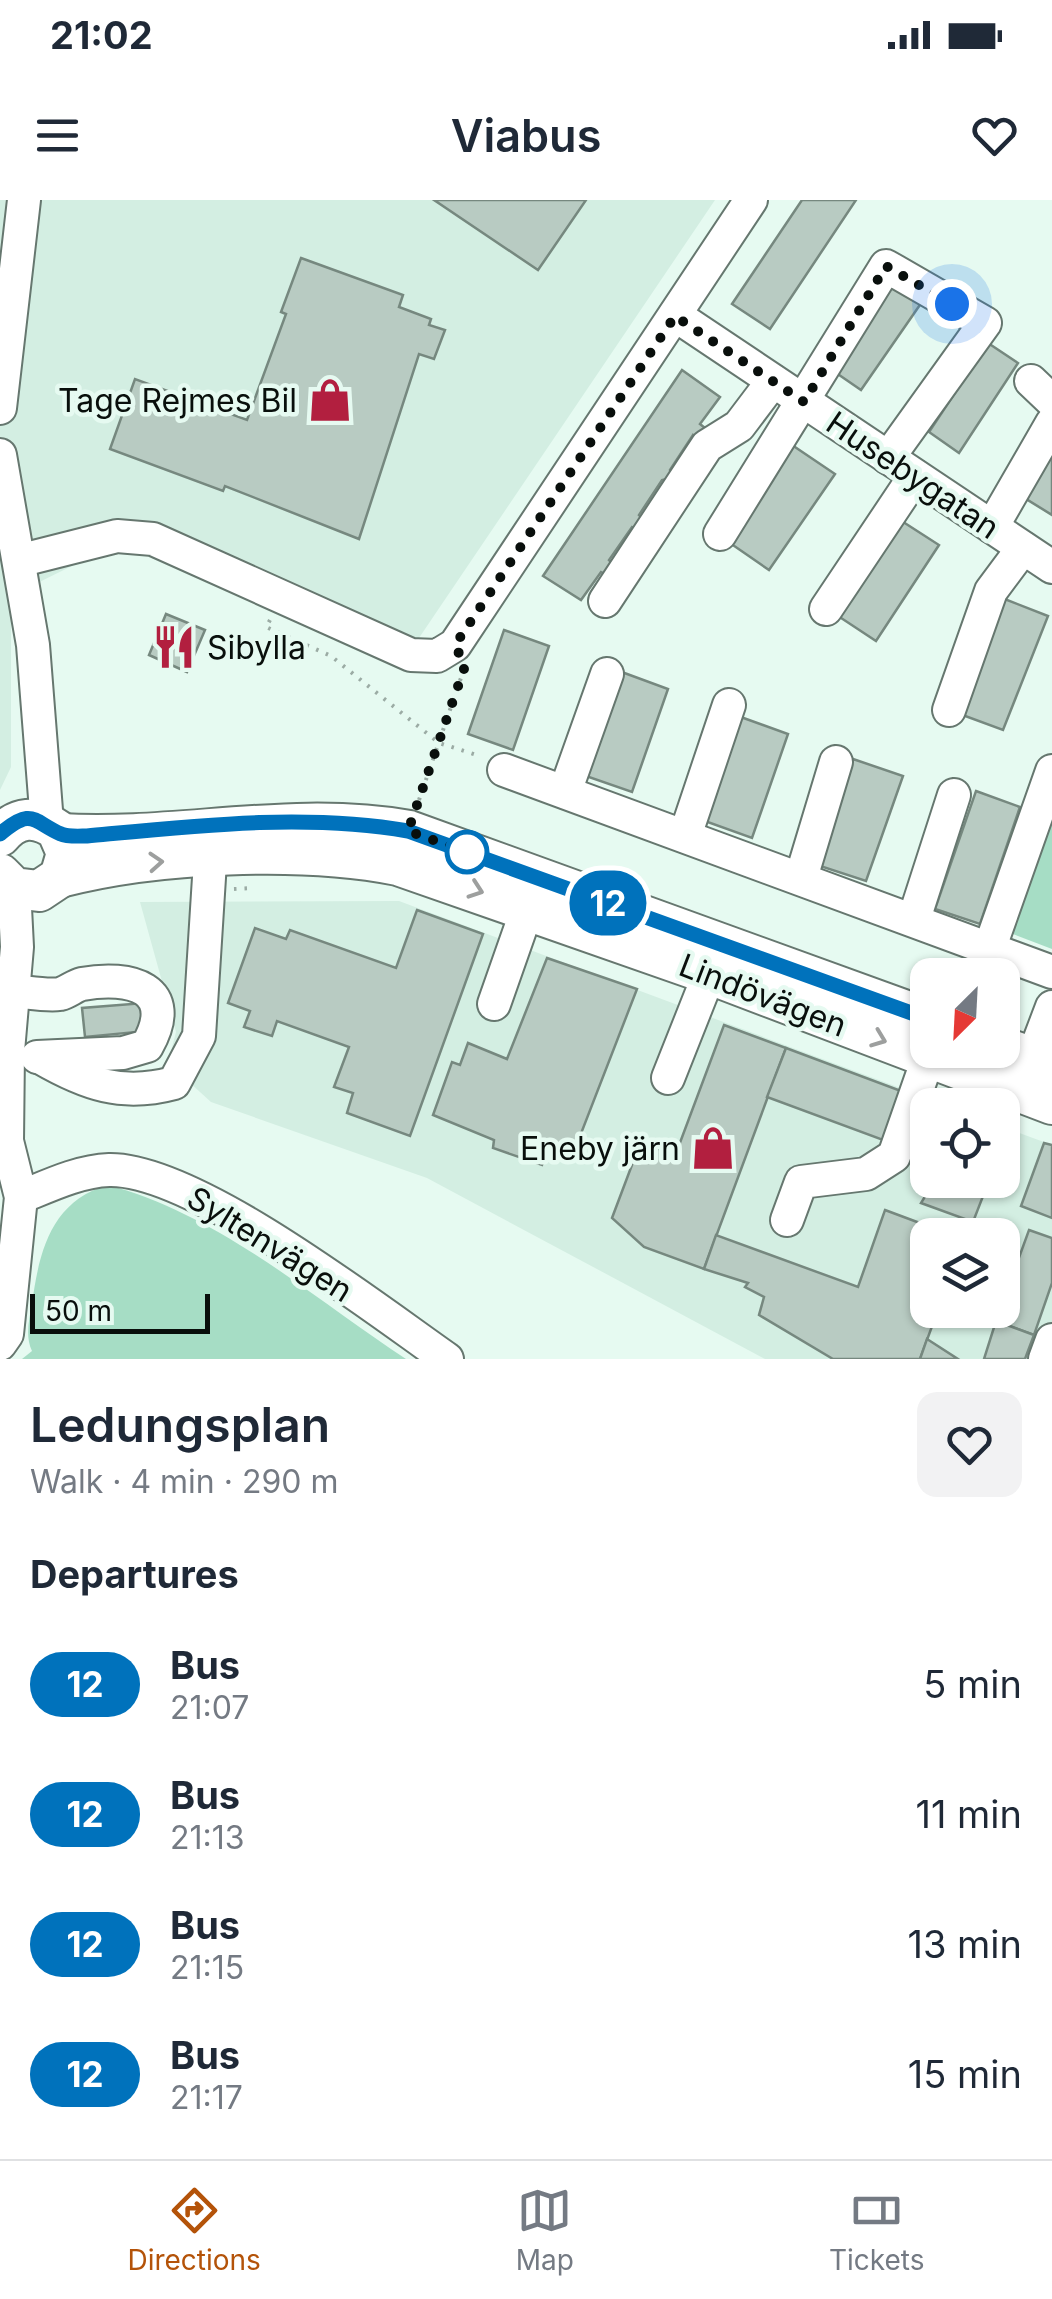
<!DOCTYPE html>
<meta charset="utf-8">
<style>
:root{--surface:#fff;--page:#f2f2f3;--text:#1f2937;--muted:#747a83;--line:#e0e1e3;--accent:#b45309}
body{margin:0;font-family:Inter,sans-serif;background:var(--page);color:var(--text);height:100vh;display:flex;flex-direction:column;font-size:38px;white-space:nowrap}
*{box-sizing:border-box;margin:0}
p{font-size:32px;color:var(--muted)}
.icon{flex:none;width:55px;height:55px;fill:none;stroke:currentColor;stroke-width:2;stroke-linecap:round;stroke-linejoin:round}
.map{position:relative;height:1159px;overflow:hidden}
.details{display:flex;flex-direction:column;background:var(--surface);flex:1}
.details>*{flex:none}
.badge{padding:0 20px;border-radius:32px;font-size:35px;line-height:65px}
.needle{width:65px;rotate:204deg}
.buttons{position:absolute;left:910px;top:758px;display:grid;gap:20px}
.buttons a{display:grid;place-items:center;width:110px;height:110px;border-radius:20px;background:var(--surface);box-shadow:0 2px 8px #0004;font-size:50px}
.scale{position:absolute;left:30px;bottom:25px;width:180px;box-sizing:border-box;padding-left:10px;border:5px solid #090f0c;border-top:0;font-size:28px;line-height:35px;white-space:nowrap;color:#090f0c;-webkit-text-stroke:8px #e6faf1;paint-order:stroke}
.you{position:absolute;width:50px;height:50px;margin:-25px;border:8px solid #fff;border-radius:50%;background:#1a73e8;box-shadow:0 0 0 15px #1a73e833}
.map>.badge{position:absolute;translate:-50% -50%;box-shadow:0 0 0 5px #fff}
h2{padding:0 30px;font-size:38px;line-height:90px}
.round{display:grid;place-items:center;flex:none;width:105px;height:105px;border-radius:20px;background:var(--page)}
.headline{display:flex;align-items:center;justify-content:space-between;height:170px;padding:0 30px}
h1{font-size:48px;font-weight:600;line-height:75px}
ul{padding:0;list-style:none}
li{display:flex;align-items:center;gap:30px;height:130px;padding:0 30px}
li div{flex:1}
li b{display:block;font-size:38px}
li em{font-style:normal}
li .badge{min-width:110px;font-weight:700;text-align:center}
.status{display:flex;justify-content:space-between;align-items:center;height:70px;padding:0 50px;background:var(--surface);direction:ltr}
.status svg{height:28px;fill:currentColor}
header{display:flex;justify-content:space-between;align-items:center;height:130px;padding:0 30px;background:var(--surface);font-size:45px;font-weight:600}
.dock{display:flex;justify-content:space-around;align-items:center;height:140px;border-top:2px solid var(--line);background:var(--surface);font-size:28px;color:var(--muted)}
.dock a{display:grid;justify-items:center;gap:5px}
.dock .selected{color:var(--accent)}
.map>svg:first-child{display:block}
</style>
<div class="status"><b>21:02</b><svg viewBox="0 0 49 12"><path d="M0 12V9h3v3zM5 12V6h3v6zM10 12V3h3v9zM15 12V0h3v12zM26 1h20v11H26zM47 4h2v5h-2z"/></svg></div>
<header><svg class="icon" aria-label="menu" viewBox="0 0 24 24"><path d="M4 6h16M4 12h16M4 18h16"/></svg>Viabus<svg class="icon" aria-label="heart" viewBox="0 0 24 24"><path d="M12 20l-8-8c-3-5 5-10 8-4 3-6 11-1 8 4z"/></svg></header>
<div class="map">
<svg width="1052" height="1159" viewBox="0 0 1052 1159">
<rect width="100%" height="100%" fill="#e6faf1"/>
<g fill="#d3eee2" fill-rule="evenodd">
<polygon points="0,0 715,0 398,469 304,420 135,347 84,360 11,396 11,567 0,590"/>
<path d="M399,701l547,204h-18v75h74l1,-53 49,18v214h-287l-338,-181 -216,-76 -43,-39 8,-31 -36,-130zM928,1035h74v75h-74z"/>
</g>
<g fill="#a6ddc5">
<polygon points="1052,604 1052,749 1013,734 1009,723"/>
<path d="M108,985c110,29 204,112 298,174h-384l10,-8c-7,-15 -3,-31 0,-47 7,-52 19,-103 76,-119z"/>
</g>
<g fill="#b8cbc2" stroke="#76887f" stroke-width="2.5">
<polygon points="434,0 586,0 538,70"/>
<polygon points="802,0 856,0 770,129 732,104"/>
<polygon points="301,58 403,95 399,107 431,119 429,125 445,130 434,159 419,154 359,339 225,286 223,291 110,249 135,179 247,220 286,114 281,112"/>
<polygon points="892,78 924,99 861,190 829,168"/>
<polygon points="988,143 1018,163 959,253 929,232"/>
<polygon points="682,170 720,197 700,224 705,228 697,239 693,235 670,270 675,277 662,280 639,315 643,319 636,329 632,327 609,360 612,363 605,374 601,372 581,400 543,376"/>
<polygon points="792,245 835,274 769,370 727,341"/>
<polygon points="1052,254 1052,315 1023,297"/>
<polygon points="897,318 939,345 876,441 835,414"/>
<polygon points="1002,398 1048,416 1003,530 957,513"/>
<polygon points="166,414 205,430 187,472 149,455"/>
<polygon points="504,430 549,446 513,550 468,534"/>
<polygon points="619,471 668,489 632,592 583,575"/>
<polygon points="738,516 788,534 752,638 702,620"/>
<polygon points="853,559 903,576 866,681 817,665"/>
<polygon points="976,591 1020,607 980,724 935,709"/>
<polygon points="417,710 483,734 410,936 347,913 353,893 334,887 349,847 277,821 272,836 244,827 250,811 228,803 255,728 286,739 290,730 396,768"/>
<polygon points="547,758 637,789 570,962 546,953 542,965 493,948 494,940 433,915 452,862 460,865 468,843 507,859"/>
<polygon points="144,803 147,831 85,837 82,808"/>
<polygon points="724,825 786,848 704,1069 644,1047 612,1018 641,941 675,956"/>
<polygon points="786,848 901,891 883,940 767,897"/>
<polygon points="1002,930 1014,934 1002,964"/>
<polygon points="1044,943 1052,945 1052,1018 1021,1006"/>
<polygon points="935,980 956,980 985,991 973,1022 921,1003"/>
<polygon points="958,980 996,980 991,993"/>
<polygon points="885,1010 952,1035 928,1035 928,1110 938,1110 920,1159 833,1159 759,1115 764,1097 745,1087 748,1083 704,1069 716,1035 858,1087"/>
<polygon points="1029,1030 1052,1038 1052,1083 1034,1135 996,1121"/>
<polygon points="996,1121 1034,1135 1025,1159 984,1159"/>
<polygon points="927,1139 958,1159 920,1159"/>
</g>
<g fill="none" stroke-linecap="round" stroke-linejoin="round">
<g stroke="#66776f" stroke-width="36">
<g id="minor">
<polyline points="675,115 1052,367"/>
<polyline points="1031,181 1052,201"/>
<polyline points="0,208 24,0"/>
<polyline points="0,255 33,445 47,623"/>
<polyline points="992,327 1052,223"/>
<polyline points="720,334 886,66 985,123 888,258"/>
<polyline points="22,360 117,336 153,339 411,455 437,456 455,445 751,0"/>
<polyline points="605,401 707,246 739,226 773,181"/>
<polyline points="826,409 915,276"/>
<polyline points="949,510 991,391 1023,348"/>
<polyline points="504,570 1052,772"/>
<polyline points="565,592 607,474"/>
<polyline points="685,636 729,505"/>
<polyline points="801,678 836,562"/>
<polyline points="914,719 954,595"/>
<polyline points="990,747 1052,571"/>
<path d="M12,791c15,1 34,5 48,3 8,-2 14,-8 22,-10 48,-9 98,4 65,62l-24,7 -86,4"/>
<polyline points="494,804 534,690"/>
<path d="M41,858c45,26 81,39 133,25l25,-47 13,-206"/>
<polyline points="668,878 718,752"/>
<polyline points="1025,878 1052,807"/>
<path d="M21,997c27,-11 58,-26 88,-27 84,-2 265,138 338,189"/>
<polyline points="787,1020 801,982 866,974 894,956 931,850"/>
<polyline points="0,1144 7,1134 21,997 7,941 8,851 17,747 14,688"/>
<polyline points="1045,1159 1052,1140"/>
</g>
</g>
<g stroke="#66776f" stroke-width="44">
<g id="major">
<path d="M60,634c117,7 232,-24 349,-3l519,188"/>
<path d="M0,636c17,-20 36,-21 57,-6l10,23 -7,24 -21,14 -25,-3 -14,-14"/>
<path d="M60,677c96,-25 241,-31 338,-12l312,109 342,130"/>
<polyline points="1002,847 1052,865"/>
</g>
</g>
<g stroke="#9baba4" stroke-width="4" stroke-dasharray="2.5 8" stroke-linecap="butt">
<polyline points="270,420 266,427 331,456 439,543 480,556"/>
<polyline points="419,600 463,472"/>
<polyline points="234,689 254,688"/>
</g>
<use href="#minor" stroke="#fff" stroke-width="32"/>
<use href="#major" stroke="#fff" stroke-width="40"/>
</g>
<defs><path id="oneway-chevron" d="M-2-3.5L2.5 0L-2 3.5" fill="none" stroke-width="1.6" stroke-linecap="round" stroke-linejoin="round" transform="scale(2.5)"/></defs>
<g stroke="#9d9f9e">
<use href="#oneway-chevron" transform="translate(156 662) rotate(-4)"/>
<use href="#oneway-chevron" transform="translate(476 690) rotate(19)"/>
<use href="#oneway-chevron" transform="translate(879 839) rotate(21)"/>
</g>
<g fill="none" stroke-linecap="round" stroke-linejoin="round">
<g stroke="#fff" stroke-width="22">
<path id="line" d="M0,634c33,-28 33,-12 61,0 6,3 19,2 26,2 105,-10 217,-23 321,-5l520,188"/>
</g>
<use href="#line" stroke="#0072bc" stroke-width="15"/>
<polyline stroke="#090f0c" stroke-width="10" stroke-dasharray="0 18" points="467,652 408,631 465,466 455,445 675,116 804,202 886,66 952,104"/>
</g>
<defs>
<g id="shop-bare" transform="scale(3.45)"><path d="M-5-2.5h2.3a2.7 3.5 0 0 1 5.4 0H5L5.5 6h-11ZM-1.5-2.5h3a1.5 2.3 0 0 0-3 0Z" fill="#b21f3f" stroke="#e6faf1" stroke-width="2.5" paint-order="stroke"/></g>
<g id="restaurant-bare" transform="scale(3.45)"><path d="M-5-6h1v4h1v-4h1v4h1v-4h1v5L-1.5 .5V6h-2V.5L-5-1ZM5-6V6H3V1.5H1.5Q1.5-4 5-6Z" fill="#b21f3f" stroke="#e6faf1" stroke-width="2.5" paint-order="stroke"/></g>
</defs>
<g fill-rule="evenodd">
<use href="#shop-bare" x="330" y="200"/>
<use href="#restaurant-bare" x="174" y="447"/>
<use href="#shop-bare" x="713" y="948"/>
</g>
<circle fill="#fff" stroke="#0072bc" stroke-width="5" cx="467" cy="652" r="20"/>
<g text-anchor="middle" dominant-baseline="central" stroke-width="9" stroke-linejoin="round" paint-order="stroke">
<g font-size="32" fill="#090f0c" stroke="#e6faf1" text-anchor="end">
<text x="297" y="200">Tage Rejmes Bil</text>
<text x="207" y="447" text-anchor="start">Sibylla</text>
<text x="680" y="948">Eneby järn</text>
</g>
<g font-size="32" fill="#090f0c" stroke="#e6faf1">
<text transform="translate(913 275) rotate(34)">Husebygatan</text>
<text transform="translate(763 795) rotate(21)">Lindövägen</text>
<text transform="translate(270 1044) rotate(32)">Syltenvägen</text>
</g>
</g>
</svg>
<div class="buttons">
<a><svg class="needle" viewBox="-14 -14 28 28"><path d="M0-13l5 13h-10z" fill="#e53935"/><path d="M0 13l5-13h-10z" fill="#747a83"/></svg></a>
<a><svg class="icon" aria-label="locate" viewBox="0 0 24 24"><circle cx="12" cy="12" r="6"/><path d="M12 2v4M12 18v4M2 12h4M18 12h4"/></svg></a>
<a><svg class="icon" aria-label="layers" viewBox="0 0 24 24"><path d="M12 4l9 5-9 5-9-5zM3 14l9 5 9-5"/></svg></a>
</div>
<div class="scale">50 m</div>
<div class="you" style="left:952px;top:104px"></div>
<b class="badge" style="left:608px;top:703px;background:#0072bc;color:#fff">12</b>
</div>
<section class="details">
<div class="headline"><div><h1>Ledungsplan</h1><p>Walk · 4 min · 290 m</p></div><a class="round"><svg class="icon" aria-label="heart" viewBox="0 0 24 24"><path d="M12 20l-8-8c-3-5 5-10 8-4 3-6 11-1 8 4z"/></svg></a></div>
<h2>Departures</h2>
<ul>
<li><span class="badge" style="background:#0072bc;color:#fff">12</span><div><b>Bus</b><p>21:07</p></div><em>5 min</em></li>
<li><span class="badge" style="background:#0072bc;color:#fff">12</span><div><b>Bus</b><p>21:13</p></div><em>11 min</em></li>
<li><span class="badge" style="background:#0072bc;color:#fff">12</span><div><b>Bus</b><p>21:15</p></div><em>13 min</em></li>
<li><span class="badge" style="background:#0072bc;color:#fff">12</span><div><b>Bus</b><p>21:17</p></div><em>15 min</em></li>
</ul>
</section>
<nav class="dock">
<a class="selected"><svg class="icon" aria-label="directions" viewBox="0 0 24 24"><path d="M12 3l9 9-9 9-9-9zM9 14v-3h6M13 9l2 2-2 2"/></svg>Directions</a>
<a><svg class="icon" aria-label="map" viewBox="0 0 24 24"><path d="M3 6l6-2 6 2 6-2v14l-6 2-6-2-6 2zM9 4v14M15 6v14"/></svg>Map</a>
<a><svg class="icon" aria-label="tickets" viewBox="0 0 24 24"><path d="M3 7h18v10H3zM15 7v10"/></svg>Tickets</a>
</nav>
